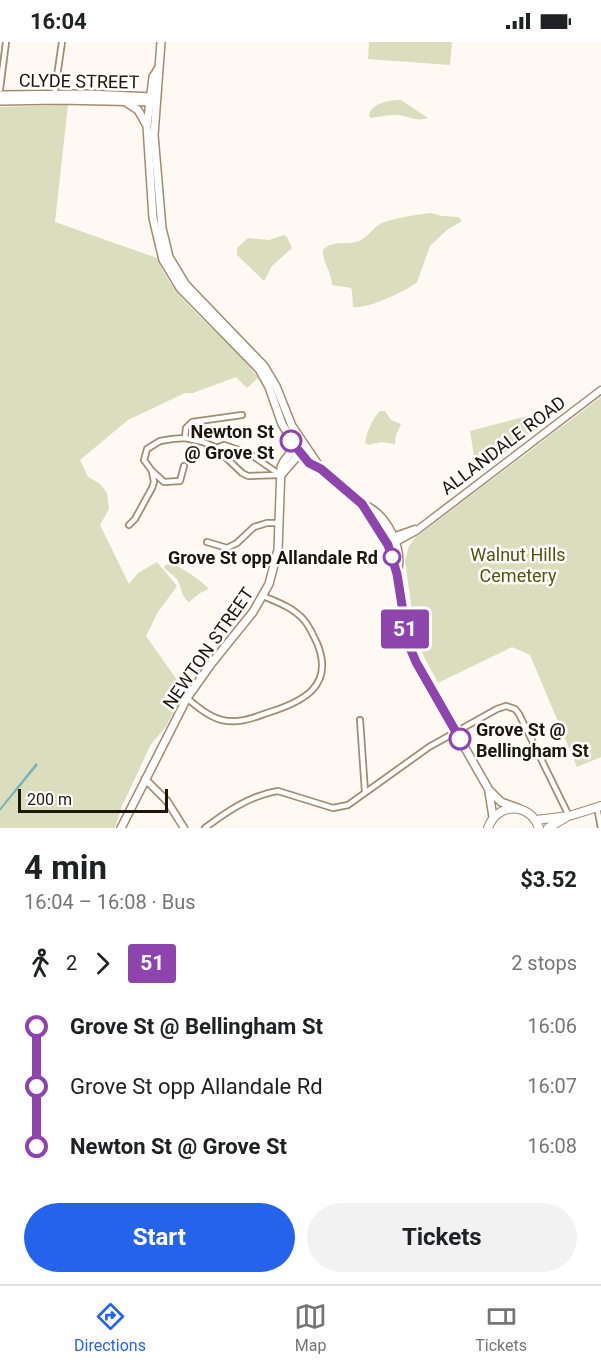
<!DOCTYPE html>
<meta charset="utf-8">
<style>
:root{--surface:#fff;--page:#f2f2f2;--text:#202124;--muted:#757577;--line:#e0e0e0;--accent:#2563eb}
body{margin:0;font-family:Roboto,sans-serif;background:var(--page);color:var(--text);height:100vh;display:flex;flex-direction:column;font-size:22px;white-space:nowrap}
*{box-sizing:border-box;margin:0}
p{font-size:20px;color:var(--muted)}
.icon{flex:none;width:33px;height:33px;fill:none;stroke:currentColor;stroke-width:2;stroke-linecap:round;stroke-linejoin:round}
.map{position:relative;height:786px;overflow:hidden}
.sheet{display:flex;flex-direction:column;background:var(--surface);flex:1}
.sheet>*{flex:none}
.badge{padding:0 12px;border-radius:4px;font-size:21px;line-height:39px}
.scale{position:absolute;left:18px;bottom:15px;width:150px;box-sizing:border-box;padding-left:6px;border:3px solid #1d150a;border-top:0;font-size:16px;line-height:21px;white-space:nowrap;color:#1d150a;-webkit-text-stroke:4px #fff;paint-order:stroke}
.map>.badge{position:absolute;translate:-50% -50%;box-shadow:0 0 0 3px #fff}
.legs{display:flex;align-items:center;gap:9px;height:66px;padding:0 24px;font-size:20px}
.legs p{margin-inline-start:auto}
.headline{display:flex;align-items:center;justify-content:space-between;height:102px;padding:0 24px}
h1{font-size:33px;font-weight:700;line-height:45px}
.button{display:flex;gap:12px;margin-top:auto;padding:12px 24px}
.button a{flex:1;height:69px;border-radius:36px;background:var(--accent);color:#fff;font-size:24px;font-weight:700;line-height:69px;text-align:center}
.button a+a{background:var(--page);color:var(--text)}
ul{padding:0 24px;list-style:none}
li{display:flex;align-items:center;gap:21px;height:60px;font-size:22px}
li i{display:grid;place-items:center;width:9px;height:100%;margin:0 8px;background:currentColor}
li i::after{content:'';width:15px;height:15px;margin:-8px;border:4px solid;border-radius:50%;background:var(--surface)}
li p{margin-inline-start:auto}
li:first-child i{background:linear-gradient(#0000 50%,currentColor 0)}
li:last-child i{background:linear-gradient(currentColor 50%,#0000 0)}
.status{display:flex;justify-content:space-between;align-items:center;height:42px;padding:0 30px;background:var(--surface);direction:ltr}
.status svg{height:16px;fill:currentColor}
.tabs{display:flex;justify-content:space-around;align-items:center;height:84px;border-top:2px solid var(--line);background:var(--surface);font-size:16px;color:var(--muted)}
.tabs a{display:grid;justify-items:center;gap:3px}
.tabs .current{color:var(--accent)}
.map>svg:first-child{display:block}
</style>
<div class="status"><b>16:04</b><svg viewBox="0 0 49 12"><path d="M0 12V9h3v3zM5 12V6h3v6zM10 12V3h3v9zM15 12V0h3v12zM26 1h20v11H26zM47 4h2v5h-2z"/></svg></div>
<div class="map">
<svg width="601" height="786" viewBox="0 0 601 786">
<rect width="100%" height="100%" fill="#fef9f3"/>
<g fill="#dadebe">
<polygon points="369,0 452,0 450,23 368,17"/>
<path d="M401,58l27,18c-10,4 -19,-1 -29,-3 -10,-1 -18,2 -28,3l-2,-2c2,-13 20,-16 32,-16z"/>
<path d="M68,63l-13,117 102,36c19,50 72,76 101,120l-11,10 -11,-11 -43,16h-8l-57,27 -48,40 8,17 11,6 8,10 2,16 -9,16 29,59 9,-11 19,-11 20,24 -19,26 -12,24 39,55 -20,37 -14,16 -29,62 -7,22h-115v-721z"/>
<path d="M431,171l11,3 17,1 3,4 -15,9 -17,16 -13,36c-10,9 -52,28 -64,25l-1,-16 -1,-3 -19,-3c0,-13 -10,-23 -9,-35 10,-11 23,-4 36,-9 9,-4 13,-12 21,-17 9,-5 40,-10 51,-11z"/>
<polygon points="284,193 287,195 292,206 272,224 264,239 237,213 237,206 248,196 269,198"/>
<polygon points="601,355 601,715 577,725 530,613 512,605 438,641 421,609 413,577 405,518 409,504 416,495"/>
<path d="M380,369h5l6,9 10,4 -5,11 -1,9 -13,-2 -14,3 -3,-2c1,-10 8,-25 15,-32z"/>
<polygon points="527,374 536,377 538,384 536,386 496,418 478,428 476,426 470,389"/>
<path d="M171,522c8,1 32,18 37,24l-1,2 -7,3 -11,9c-8,-6 -6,-10 -10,-19 -2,-6 -10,-10 -15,-15l1,-3z"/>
</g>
<polygon fill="#7bb4b6" points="36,721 38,723 0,769 0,766"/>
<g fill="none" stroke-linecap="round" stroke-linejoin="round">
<g stroke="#a28b6f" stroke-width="8">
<g id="minor">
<polyline points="0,47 6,0"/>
<polyline points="54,55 62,0"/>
<polyline points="185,396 186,386 192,380 242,373"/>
<polyline points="216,406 224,403 250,412 279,432"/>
<polyline points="152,429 144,418 147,407 160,399 172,397 185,396 203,400 215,405 242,431 248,434 280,433"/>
<polyline points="129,483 135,477 152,446 154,440 152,429 164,440 180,439 184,424"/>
<polyline points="207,500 227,506 237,501 254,485 267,481 280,481"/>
<path d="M187,656c10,9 22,19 35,22 16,4 31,-2 45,-7 36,-11 68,-27 50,-70 -4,-8 -8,-18 -14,-24 -11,-12 -26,-17 -40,-23"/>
<polyline points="360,678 365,750"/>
<polyline points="597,765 601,786"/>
<path d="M205,786c21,-16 46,-33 73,-37l55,17 15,-3 81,-58 68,-38 9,-3 9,3 4,5 50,102"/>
</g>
</g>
<g stroke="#a28b6f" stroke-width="9">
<g id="tertiary">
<polyline points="392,499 398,493 415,487"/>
<polyline points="392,502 416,489 601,348"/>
<polyline points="145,737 167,759 184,786"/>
</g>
</g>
<g stroke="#a28b6f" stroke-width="10">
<g id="secondary">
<polyline points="161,0 154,93 162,186 169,215 186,243 264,324 276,344 292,384 321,427"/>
<path d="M158,27l-5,8 -6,49 6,92 10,42 17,28 79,81 10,18 13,37 18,29 62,51c26,10 42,45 35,70"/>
<polyline points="0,53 89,52 153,55"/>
<polyline points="0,59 59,58 153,60"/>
<polyline points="126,60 138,68 146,82"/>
<polyline points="281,433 301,410"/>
<polyline points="362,462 388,503 397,532 408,601 416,620 489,748 501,760 518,766"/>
<polyline points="489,750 493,775"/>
<polyline points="121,786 187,656 211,622 253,570 269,542 278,508 281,425 284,419 297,403"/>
</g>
</g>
<g stroke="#a28b6f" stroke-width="10">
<g id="primary">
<polyline points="536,778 569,774 601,764"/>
<path d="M488,786c9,-26 42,-26 51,0"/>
<polyline points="548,786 565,776"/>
</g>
</g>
<use href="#minor" stroke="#fff" stroke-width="4.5"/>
<use href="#tertiary" stroke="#fff" stroke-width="6"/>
<use href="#secondary" stroke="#fff" stroke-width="7"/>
<use href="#primary" stroke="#fff" stroke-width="8"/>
</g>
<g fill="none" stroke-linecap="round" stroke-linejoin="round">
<g stroke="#fff" stroke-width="14">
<polyline id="line-1" points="291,399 309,421 321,427 362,462 388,503 397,532 408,601 416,620 460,697"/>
</g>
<use href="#line-1" stroke="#8e44ad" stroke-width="9"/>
</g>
<g fill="#fff" stroke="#8e44ad" stroke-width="3">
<circle cx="291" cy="399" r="10"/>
<circle cx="392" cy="515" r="8"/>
<circle cx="460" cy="697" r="10"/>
</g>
<g text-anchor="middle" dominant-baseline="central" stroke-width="5" stroke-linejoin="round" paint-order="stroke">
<g font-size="18" fill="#1d150a" stroke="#fff">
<text transform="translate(79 39) rotate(1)">CLYDE STREET</text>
<text transform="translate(503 403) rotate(-37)">ALLANDALE ROAD</text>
<text transform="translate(208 606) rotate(-55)">NEWTON STREET</text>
</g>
<g font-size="18" font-weight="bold" fill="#1d150a" stroke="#fff" text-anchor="end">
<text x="274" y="389">Newton St<tspan x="274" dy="21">@ Grove St</tspan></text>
<text x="378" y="515">Grove St opp Allandale Rd</text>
<text x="476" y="687" text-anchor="start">Grove St @<tspan x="476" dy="21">Bellingham St</tspan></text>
</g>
<g font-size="18" fill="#50540c" stroke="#fff">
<text x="518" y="512">Walnut Hills<tspan x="518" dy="21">Cemetery</tspan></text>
</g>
</g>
</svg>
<div class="scale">200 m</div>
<b class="badge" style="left:405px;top:587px;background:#8e44ad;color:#fff">51</b>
</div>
<section class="sheet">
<div class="headline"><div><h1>4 min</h1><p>16:04 – 16:08 · Bus</p></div><b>$3.52</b></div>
<div class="legs"><svg class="icon" aria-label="walk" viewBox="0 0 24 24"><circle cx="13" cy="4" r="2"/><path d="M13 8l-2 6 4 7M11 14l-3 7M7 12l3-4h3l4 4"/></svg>2<svg class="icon" aria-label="forward" viewBox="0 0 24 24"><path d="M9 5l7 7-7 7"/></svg><b class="badge" style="background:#8e44ad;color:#fff">51</b><p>2 stops</p></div>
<ul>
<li><i style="color:#8e44ad"></i><b>Grove St @ Bellingham St</b><p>16:06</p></li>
<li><i style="color:#8e44ad"></i><span>Grove St opp Allandale Rd</span><p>16:07</p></li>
<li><i style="color:#8e44ad"></i><b>Newton St @ Grove St</b><p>16:08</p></li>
</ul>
<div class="button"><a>Start</a><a>Tickets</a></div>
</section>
<nav class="tabs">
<a class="current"><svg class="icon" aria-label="directions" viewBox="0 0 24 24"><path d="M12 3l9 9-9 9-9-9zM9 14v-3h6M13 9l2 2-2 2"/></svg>Directions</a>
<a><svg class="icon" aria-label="map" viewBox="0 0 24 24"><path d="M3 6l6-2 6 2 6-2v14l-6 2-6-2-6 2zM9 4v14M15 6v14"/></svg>Map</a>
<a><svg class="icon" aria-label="tickets" viewBox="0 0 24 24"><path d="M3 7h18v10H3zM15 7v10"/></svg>Tickets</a>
</nav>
